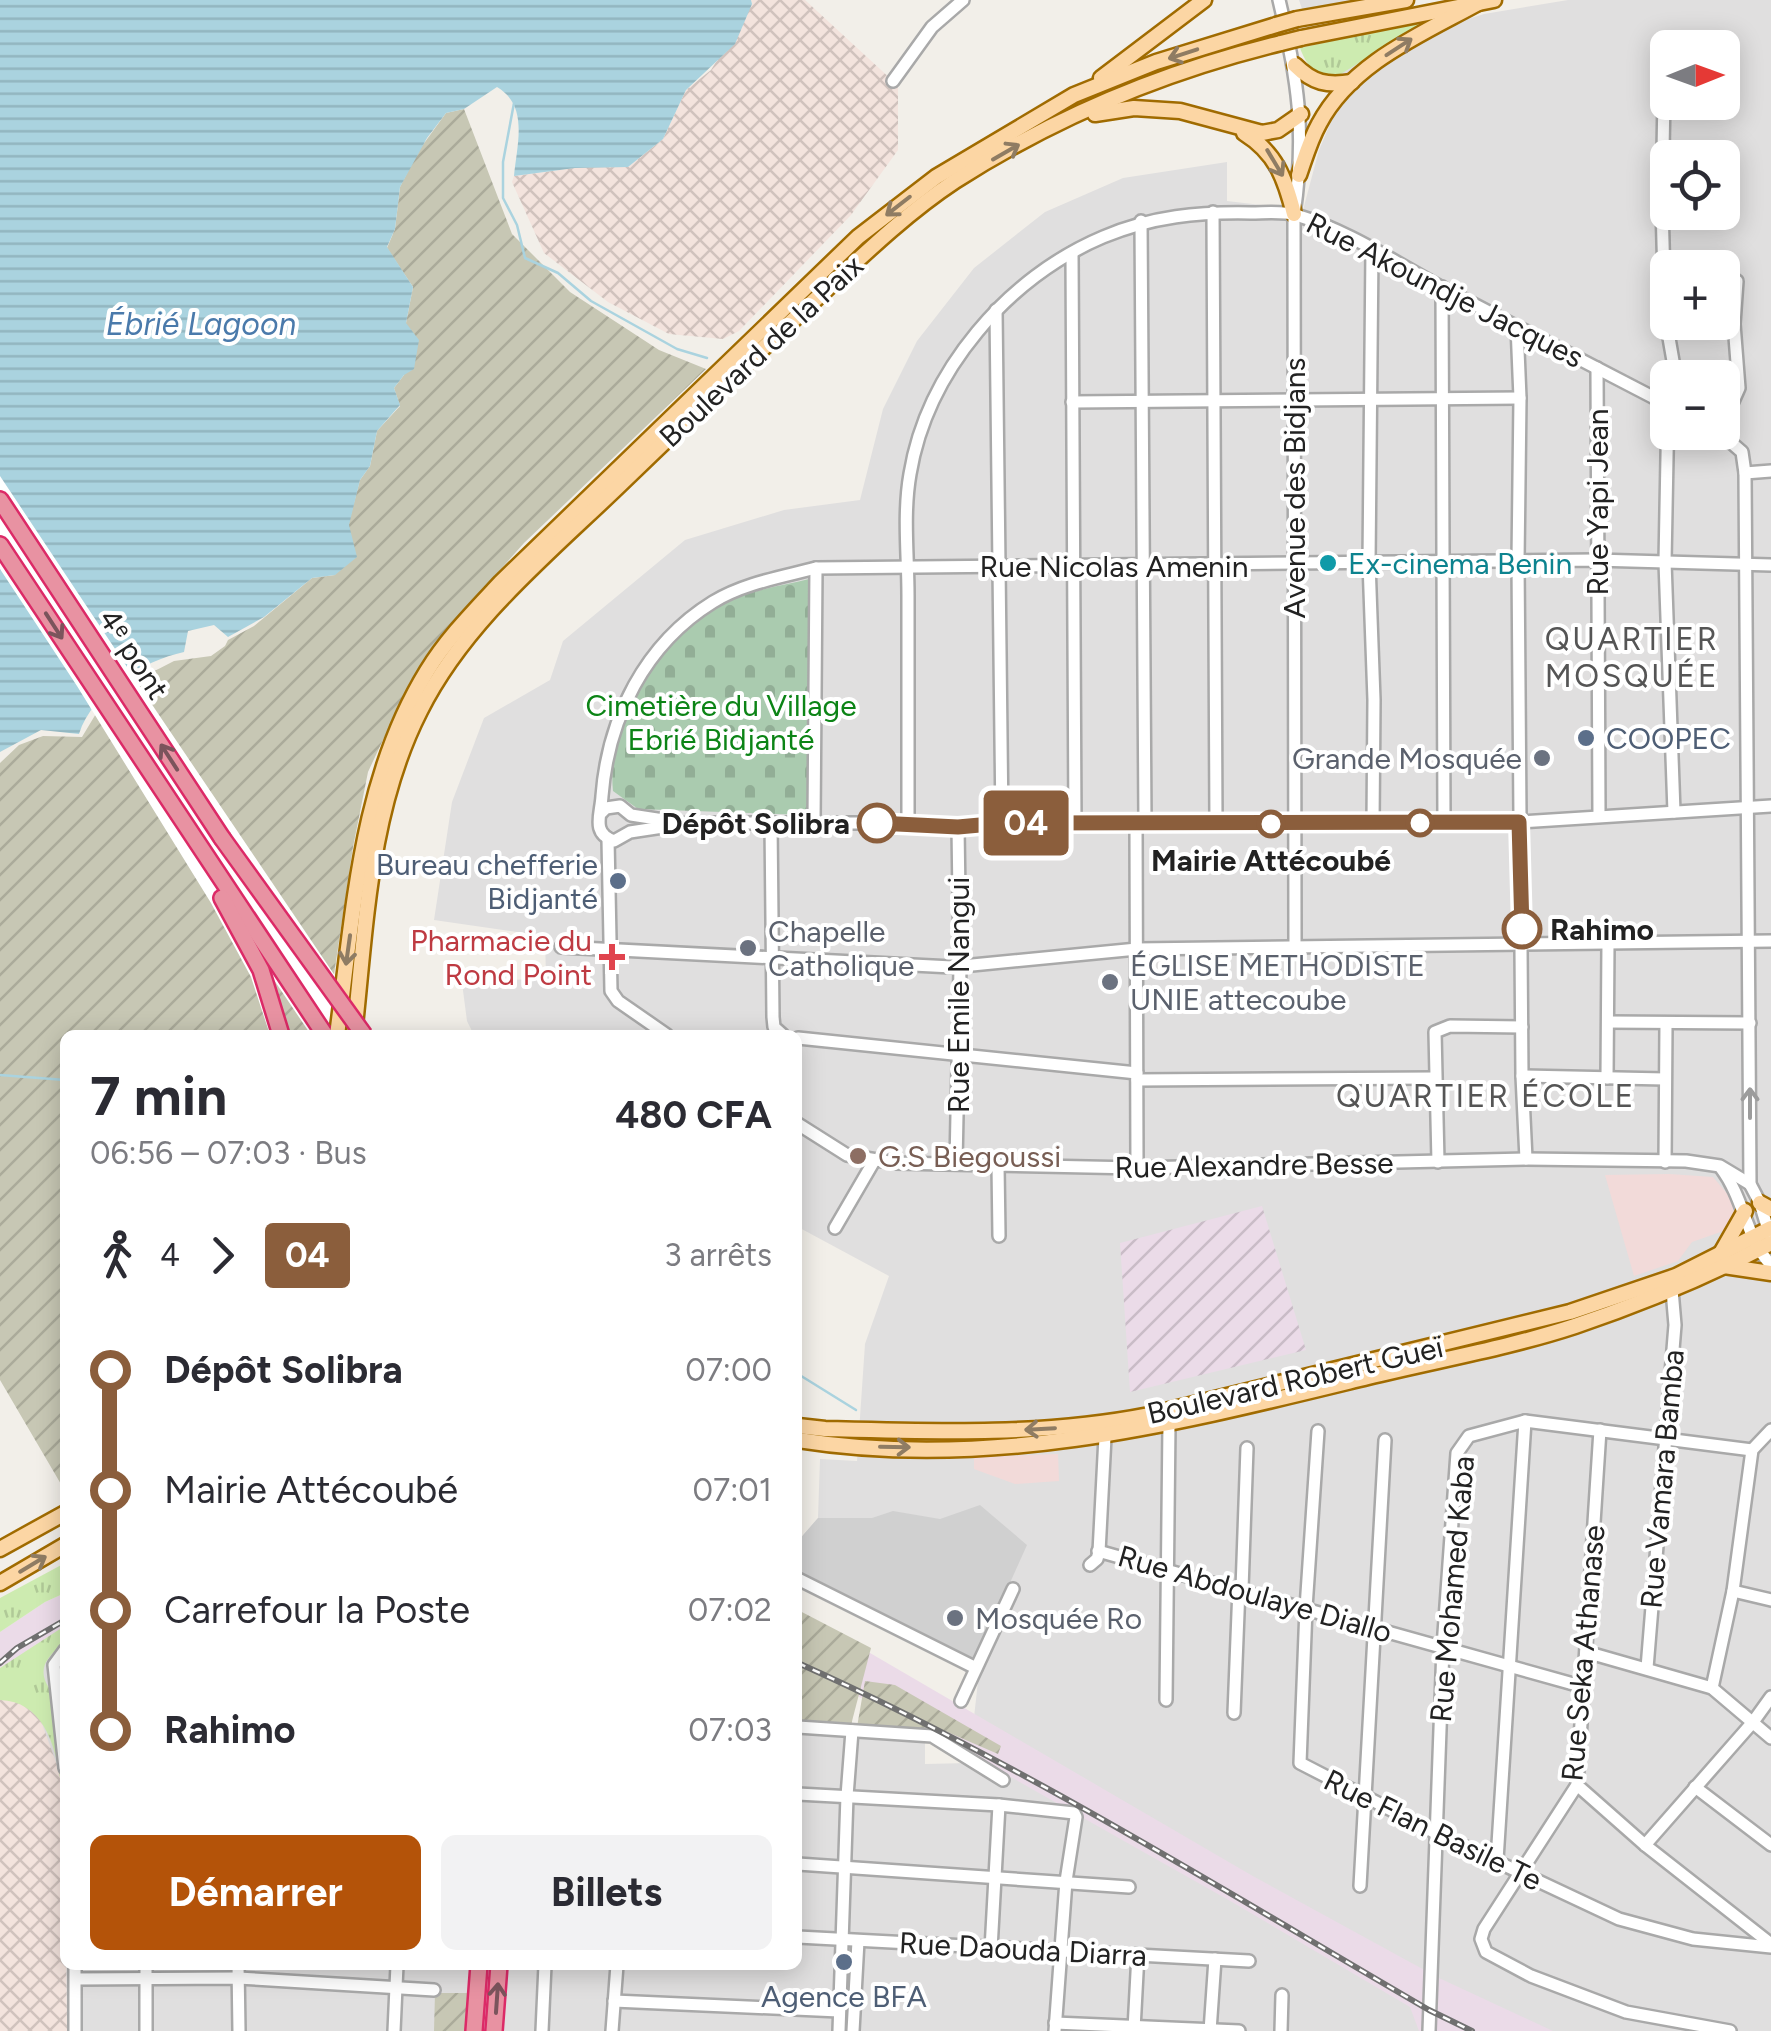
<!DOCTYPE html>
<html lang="fr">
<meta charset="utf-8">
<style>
:root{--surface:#fff;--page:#f2f2f3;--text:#2b2b33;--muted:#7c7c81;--accent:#b45309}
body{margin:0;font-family:Figtree,sans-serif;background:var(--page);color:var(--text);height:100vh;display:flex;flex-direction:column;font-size:38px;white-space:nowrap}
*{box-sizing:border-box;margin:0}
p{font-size:32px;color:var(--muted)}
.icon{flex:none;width:55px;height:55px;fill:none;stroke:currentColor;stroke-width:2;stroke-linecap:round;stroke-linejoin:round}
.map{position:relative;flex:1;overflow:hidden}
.sheet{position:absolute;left:60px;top:1030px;width:742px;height:940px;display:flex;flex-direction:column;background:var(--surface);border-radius:15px;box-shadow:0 5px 25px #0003}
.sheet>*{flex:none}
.badge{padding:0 20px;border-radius:8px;font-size:35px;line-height:65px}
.needle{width:65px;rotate:89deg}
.controls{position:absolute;left:1650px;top:30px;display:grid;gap:20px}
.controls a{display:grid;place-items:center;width:90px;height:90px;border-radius:15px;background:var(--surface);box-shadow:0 5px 25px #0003;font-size:50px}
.map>.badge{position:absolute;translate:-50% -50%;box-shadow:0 0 0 5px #fff}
.legs{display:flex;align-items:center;gap:15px;height:110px;padding:0 30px;font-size:32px}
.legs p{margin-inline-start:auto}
.overview{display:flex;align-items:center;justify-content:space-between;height:170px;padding:0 30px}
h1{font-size:55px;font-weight:700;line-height:75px}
.primary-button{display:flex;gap:20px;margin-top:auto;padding:20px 30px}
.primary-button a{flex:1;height:115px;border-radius:15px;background:var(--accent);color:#fff;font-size:40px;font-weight:700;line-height:115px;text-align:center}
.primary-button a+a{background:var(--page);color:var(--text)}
ul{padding:0 30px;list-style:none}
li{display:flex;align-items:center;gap:35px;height:120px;font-size:38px}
li i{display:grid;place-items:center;width:15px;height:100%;margin:0 12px;background:currentColor}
li i::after{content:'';width:25px;height:25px;margin:-12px;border:8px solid;border-radius:50%;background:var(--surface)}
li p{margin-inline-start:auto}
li:first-child i{background:linear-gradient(#0000 50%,currentColor 0)}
li:last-child i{background:linear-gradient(currentColor 50%,#0000 0)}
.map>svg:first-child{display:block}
</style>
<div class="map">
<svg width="1771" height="2031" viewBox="0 0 1771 2031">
<defs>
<pattern id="industrial-furrows" width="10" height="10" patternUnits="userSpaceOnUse" patternTransform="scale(2.5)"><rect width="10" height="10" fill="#ebdbe8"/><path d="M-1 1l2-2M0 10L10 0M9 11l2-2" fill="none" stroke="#c9bcc7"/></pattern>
<pattern id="military-cross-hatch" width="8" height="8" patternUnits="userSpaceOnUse" patternTransform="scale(2.5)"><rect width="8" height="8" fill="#f3e3dd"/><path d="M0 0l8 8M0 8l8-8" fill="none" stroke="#d0c2bd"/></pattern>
<pattern id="construction-furrows" width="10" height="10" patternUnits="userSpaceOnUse" patternTransform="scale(2.5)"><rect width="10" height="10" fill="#c7c7b4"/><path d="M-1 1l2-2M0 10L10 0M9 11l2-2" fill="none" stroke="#abab9a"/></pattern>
<pattern id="grass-tufts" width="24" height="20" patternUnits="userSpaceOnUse" patternTransform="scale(2.5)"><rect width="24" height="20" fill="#cdebb0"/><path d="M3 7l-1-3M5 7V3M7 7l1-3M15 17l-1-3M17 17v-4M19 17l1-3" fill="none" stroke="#b0c997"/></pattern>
<pattern id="cemetery-stones" width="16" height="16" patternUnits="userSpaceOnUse" patternTransform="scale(2.5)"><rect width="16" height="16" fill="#aacbaf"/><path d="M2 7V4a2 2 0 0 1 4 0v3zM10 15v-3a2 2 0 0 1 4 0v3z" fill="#92ae96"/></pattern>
<pattern id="water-rules" width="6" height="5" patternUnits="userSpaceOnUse" patternTransform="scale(2.5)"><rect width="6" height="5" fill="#aad3df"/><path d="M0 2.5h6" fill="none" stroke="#92b5bf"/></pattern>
</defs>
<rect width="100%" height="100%" fill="#f2efe9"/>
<path fill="#e0dfdf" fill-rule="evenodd" d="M1299,0h96l12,38 77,-24 84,-14h203v2031h-1712l-51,-384 57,-11v329h733v-233l127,9v23l44,-1 9,-82 -66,-47 -114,-93 20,-23 2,-59 37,2 8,-117 24,-68 -91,-49v-192h-324l-7,-14 -5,-38 84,-5 -1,-42 -111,-16 18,-118 32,-84 66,-38 13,-39 122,-101 99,-30 76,-10 23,-91 34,-68 57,-73 71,-56 78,-34 104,-16v39l76,9 16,-60 17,-40zM1668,48h54v54h-54zM1668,158h54v54h-54zM1668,268h54v54h-54zM1668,378h54v54h-54z"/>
<g fill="#f2dad9">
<polygon points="1669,1174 1713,1177 1736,1204 1732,1228 1692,1242 1678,1261 1634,1276 1605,1175"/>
<polygon points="1058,1454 1059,1481 1015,1484 974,1469 974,1457"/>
</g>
<polygon fill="url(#industrial-furrows)" points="1262,1206 1306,1350 1130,1392 1120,1243"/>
<polygon fill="#d0d0d0" points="980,1505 1027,1545 974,1663 798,1579 798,1541 818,1518 872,1518 893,1511 940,1519"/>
<g fill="url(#military-cross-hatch)">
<polygon points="751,0 805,0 893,81 898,86 898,150 851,215 739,331 723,339 669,334 608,302 544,253 512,182 514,176 575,168 628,167 663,139 686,90 711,70 752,4"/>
<polygon points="6,1699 22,1704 40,1718 61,1776 65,1826 67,2031 0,2031 0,1700"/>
</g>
<g fill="#ebdbe8">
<polygon points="65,1593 65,1627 0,1668 0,1632 45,1602"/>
<polygon points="798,1611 1251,1875 1439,1978 1553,2031 1419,2031 1410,2007 1232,1902 917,1724 857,1696"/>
</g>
<g fill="url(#construction-furrows)">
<polygon points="464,109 512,234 570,292 659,350 706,369 524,543 453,623 410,682 368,772 353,847 325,1035 65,1035 65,1491 0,1380 0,763 19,745 43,736 82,737 100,707 141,678 174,661 211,656 225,646 228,640 254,626 312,578 335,575 360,480 370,466 377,431 400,406 394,388 404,375 406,323 413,287 387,248 395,229 400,187 417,153 446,113"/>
<polygon points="798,1610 871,1648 851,1725 798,1721"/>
<polygon points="865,1681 895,1685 1001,1746 998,1754 945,1731 857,1727"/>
<polygon points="435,1993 468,1993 467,2031 434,2031"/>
</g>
<g fill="url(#grass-tufts)">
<path d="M1428,20l-92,57c-19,2 -30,-12 -36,-29z"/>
<polygon points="65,1563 65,1593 45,1602 0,1632 0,1598"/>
<path d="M60,1629l5,14c-30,21 -27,38 -1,61l1,122c-4,-44 -6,-124 -65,-126v-32z"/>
</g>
<path fill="url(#cemetery-stones)" d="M809,579l-1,236 -170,-6 -25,-18c-8,-74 53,-164 121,-192 23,-10 51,-14 75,-20z"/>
<path fill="url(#water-rules)" d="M0,0h751l1,4 -17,40 -49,46 -23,49 -35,28 -53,1 -61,8c3,-32 15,-70 -17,-89l-33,22 -18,4 -19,25 -27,49 -5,42 -8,18 26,40 -7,36 13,17 -5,29 -10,6 -10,13 6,17 -23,26 -7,35 -10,14 -11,45 8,32 -22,18 -23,3 -48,39 -36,20 -14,-12 -26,6 -4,21c-41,9 -91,39 -105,82l-38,-4 -41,22z"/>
<polygon fill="#fff" points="0,476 157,712 375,1035 311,1035 272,977 288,1035 270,1035 251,977 211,903 77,686 0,569"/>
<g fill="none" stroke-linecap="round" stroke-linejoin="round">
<g stroke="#aad3df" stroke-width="2.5">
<polyline points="514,103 503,162 503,198 517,225 525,258 558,273 591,301 677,349 707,358"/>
<polyline points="0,1075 65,1080"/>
<polyline points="798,1374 856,1410"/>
</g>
<g stroke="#a9a9a9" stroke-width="16">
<g id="minor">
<path d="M1279,0c19,80 27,132 15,214l1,731"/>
<polyline points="1665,41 1662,206 1665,315 1673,361 1672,378"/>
<polyline points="893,81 932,27 963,0"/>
<polyline points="1213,212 1216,824"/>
<polyline points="1141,221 1145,823"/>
<polyline points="1372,249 1369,563 1374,700 1373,824"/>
<polyline points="1072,253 1075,824"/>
<polyline points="1442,287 1444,823"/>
<polyline points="996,310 1002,823"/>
<polyline points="1517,326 1520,398 1518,561 1522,1076 1526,1159"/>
<polyline points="1597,368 1599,816"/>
<polyline points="1072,402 1520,398"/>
<polyline points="1722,426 1739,388 1734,324 1737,281"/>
<polyline points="1719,432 1742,452 1745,473 1750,1184 1760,1203 1769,1233"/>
<polyline points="1745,473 1771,471"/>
<path d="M1771,565l-175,-5 -780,8c-34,9 -72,15 -103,34 -68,42 -105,116 -111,194 -1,19 -11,37 12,45l16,-9 59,-9h219l50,4 44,-4 517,-1 252,-16"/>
<polyline points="601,813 606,808 620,806 631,815 670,821"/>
<polyline points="771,823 773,1017 774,1027 783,1035"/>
<polyline points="814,823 816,568"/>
<path d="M908,823c0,-76 0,-152 0,-228 0,-40 -5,-81 2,-121 17,-103 98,-197 193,-237 50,-21 95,-25 148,-24 14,0 32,-2 45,2 50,15 97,46 143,71 76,40 152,79 229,119l-3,157 9,250"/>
<polyline points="1136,823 1137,1168"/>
<polyline points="608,839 611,991 618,1001 667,1035"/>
<polyline points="561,947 952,967 1137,949 1771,941"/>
<polyline points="1608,1022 1750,1023"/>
<polyline points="798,1038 1137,1073"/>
<polyline points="1522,1076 1665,1079"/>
<polyline points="1607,1078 1608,943"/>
<polyline points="1137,1080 1435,1078"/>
<polyline points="798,1124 847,1155 895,1163 1137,1168 1526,1159 1686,1161 1720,1166 1750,1184"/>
<polyline points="1438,1162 1435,1032 1450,1026 1522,1027"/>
<polyline points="1665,1162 1666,1024"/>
<polyline points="956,1164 960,967 958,827"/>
<polyline points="998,1165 999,1236"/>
<path d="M1721,1168c24,32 24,69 50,97"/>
<polyline points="835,1228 874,1161"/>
<polyline points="1600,1430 1577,1785 1484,1929 1481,1939 1486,1952 1531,1976 1626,2012 1730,2031"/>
<polyline points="1318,1431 1306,1608 1300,1763 1436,1833 1619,1919 1693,1939 1771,1947"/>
<polyline points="1098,1551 1584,1687"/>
<polyline points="1090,1565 1097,1559 1099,1552 1105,1437"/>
<polyline points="798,1579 976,1668"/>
<polyline points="1242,1589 1247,1448"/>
<polyline points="1733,1591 1771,1600"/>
<polyline points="65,1650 54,1665 65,1768"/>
<polyline points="1586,1652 1712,1688 1771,1738"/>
<polyline points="1647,1668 1675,1325 1672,1290"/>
<polyline points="1712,1688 1733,1591 1752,1450 1771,1430"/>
<polyline points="1166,1700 1169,1424"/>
<polyline points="961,1701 1013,1589"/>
<polyline points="1234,1713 1239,1588"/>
<polyline points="798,1727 932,1736 1003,1780"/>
<polyline points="1577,1785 1645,1845 1771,1944"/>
<polyline points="1695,1787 1771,1845"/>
<polyline points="798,1794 999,1805 1074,1813 1076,1817 1066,1881 1055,2031"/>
<polyline points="1645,1845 1753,1722 1771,1697"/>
<polyline points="1497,1860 1525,1421"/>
<polyline points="798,1864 1129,1887"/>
<polyline points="1360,1886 1385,1440"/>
<polyline points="798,1937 1249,1961"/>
<polyline points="991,1949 999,1805"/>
<polyline points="75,1965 75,2031"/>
<polyline points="238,1965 239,2031"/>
<polyline points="76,1979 238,1978 434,1990"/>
<polyline points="614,2001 839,2011"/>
<polyline points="1055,2023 1239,2031"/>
<polyline points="1134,2029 1138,1954"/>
<polyline points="146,2031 146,1965"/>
<polyline points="394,2031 397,1965"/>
<polyline points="542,2031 545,1965"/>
<polyline points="612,2031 617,1965"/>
<polyline points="839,2031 847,1796 852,1731"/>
<polyline points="853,2031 858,1941"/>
<polyline points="1210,2031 1215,1959"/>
<polyline points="1281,2031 1282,1995"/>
<polyline points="1429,2031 1443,1647 1457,1453 1469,1436 1525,1421 1752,1450"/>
</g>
</g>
<g stroke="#a06b00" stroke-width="19">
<g id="major">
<polyline points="1297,19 1406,0"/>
<polyline points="1301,38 1494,0"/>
<path d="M1295,65c18,18 32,21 57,17"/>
<polyline points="1101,78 1204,0"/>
<polyline points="1095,114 1134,108 1180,111 1262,133 1278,130 1301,114"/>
<path d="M1244,133c32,20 41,45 50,81"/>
<path d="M1299,175c6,-17 11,-35 20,-51 32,-61 103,-90 161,-122"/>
<path d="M337,1035c17,-124 23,-255 90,-364 20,-33 48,-61 74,-89l357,-345 78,-60 138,-82 82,-33 120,-37"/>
<path d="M354,1035c12,-109 15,-224 66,-324 46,-92 132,-160 205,-231 63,-61 127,-122 192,-182 43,-40 88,-84 138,-117 100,-64 211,-110 326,-138"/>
<polyline points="1760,1203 1771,1209"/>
<polyline points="1721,1253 1745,1211"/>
<polyline points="1724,1266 1771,1273"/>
<path d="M798,1426l27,3c108,3 217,7 324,-14l421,-103 106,-36 95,-48"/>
<path d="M798,1440c196,31 381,-17 570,-63 69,-17 140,-29 207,-51 68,-23 133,-50 196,-83"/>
<polyline points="0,1549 65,1513"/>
<polyline points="0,1583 65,1545"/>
</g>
</g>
<g stroke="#dc2a67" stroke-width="20">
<g id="highway">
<polyline points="0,500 222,838"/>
<polyline points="0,545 325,1035"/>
<polyline points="222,898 261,970 281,1035"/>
<polyline points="474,2031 479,1965"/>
<polyline points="494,2031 499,1965"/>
</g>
</g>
<use href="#minor" stroke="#fff" stroke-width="11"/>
<use href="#major" stroke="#fcd6a4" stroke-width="14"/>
<use href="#highway" stroke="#e892a2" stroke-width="15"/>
<g stroke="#707070" stroke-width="6">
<g id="rail">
<polyline points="0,1663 17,1648 65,1620"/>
<path d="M798,1663c219,98 423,226 631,347l43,21"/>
</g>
</g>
<use href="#rail" stroke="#fff" stroke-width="2.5" stroke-dasharray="8" stroke-linecap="butt"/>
<g stroke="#a06b00" stroke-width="19" stroke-linecap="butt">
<g id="major-bridge">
<polyline points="1276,25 1297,19"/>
<polyline points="1281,43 1301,38"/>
</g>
</g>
<g stroke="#dc2a67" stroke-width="20" stroke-linecap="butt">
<polyline id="highway-bridge" points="222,838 364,1035"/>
</g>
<use href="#major-bridge" stroke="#fcd6a4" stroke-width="14"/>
<use href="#highway-bridge" stroke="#e892a2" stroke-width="15"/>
</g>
<defs><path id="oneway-shaft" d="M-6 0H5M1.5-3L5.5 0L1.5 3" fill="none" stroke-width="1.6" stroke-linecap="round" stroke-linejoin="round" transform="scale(2.5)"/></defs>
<g stroke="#8f7c63">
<use href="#oneway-shaft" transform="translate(1399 47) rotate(-33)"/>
<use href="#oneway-shaft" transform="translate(1183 54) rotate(162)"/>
<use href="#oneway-shaft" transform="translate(1006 152) rotate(-30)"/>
<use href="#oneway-shaft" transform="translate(1275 163) rotate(59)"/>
<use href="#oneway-shaft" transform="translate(898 206) rotate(142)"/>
<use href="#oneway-shaft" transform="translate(348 950) rotate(98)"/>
<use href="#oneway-shaft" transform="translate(1040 1429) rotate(177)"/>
<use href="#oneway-shaft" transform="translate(895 1447) rotate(1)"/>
<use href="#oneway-shaft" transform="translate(33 1564) rotate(-31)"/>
</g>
<g stroke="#7b545c">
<use href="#oneway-shaft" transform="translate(54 626) rotate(57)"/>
<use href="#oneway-shaft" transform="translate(169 757) rotate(-123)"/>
<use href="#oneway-shaft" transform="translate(497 1998) rotate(-86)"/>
</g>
<use stroke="#9c9c9c" href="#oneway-shaft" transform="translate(1750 1103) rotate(-90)"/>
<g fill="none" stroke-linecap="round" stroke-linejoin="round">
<g stroke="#fff" stroke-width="22">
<polyline id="line-1" points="877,823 958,827 1002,823 1519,822 1522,929"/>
</g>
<use href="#line-1" stroke="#8b5e3c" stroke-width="15"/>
</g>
<circle fill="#0f9aa8" stroke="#fff" stroke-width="4" cx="1328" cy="563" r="10"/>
<g fill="#5c6f8a" stroke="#fff" stroke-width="4">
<circle cx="1586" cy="738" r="10"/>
<circle cx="618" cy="881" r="10"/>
<circle cx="844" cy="1962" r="10"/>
</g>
<g fill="#6b7280" stroke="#fff" stroke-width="4">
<circle cx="1542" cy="758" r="10"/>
<circle cx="748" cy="948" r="10"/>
<circle cx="1110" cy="982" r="10"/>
<circle cx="955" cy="1618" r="10"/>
</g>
<g fill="#fff" stroke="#8b5e3c" stroke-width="5">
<circle cx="877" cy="823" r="18"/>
<circle cx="1420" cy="823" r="12"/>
<circle cx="1271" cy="824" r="12"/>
<circle cx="1522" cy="929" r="18"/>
</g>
<path fill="#e0444e" stroke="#fff" stroke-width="4" d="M607 942h10v10h10v10h-10v10h-10v-10h-10v-10h10z"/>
<circle fill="#8d6e63" stroke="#fff" stroke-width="4" cx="858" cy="1156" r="10"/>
<g text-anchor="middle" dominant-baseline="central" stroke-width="8" stroke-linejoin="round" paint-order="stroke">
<g font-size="30" fill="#222" stroke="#fff">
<text transform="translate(1445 290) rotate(27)">Rue Akoundje Jacques</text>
<text transform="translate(761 351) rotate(-43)">Boulevard de la Paix</text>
<text transform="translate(1294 488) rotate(-90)">Avenue des Bidjans</text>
<text transform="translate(1597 502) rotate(-90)">Rue Yapi Jean</text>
<text x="1114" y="566">Rue Nicolas Amenin</text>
<text transform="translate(134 654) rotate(57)">4ᵉ pont</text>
<text transform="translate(958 995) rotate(-90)">Rue Emile Nangui</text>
<text transform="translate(1254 1165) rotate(-1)">Rue Alexandre Besse</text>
<text transform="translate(1295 1380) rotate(-13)">Boulevard Robert Gueï</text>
<text transform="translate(1662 1479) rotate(-85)">Rue Vamara Bamba</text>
<text transform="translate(1452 1589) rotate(-85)">Rue Mohamed Kaba</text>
<text transform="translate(1255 1594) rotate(16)">Rue Abdoulaye Diallo</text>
<text transform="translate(1583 1653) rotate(-85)">Rue Seka Athanase</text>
<text transform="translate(1433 1830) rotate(26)">Rue Flan Basile Te</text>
<text transform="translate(1023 1949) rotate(3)">Rue Daouda Diarra</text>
</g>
<g font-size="30" fill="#0d838f" stroke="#fff" text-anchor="start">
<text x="1348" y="563">Ex-cinema Benin</text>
</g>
<g font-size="30" fill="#0c8416" stroke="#fff">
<text x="721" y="705">Cimetière du Village<tspan x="721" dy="34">Ebrié Bidjanté</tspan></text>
</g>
<g font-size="30" fill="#4e5e75" stroke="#fff" text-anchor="start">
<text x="1606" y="738">COOPEC</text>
<text x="598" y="864" text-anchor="end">Bureau chefferie<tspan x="598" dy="34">Bidjanté</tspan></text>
<text x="844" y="1996" text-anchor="middle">Agence BFA</text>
</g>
<g font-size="30" fill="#5b616d" stroke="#fff" text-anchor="start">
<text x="1522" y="758" text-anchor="end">Grande Mosquée</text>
<text x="768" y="931">Chapelle<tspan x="768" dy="34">Catholique</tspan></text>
<text x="1130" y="965">ÉGLISE METHODISTE<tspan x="1130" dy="34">UNIE attecoube</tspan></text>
<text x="975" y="1618">Mosquée Ro</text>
</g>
<g font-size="30" font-weight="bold" fill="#222" stroke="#fff" text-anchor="end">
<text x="850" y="823">Dépôt Solibra</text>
<text x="1271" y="860" text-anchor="middle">Mairie Attécoubé</text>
<text x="1550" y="929" text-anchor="start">Rahimo</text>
</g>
<g font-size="30" fill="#be3a42" stroke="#fff" text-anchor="end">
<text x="592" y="940">Pharmacie du<tspan x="592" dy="34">Rond Point</tspan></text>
</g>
<g font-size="30" fill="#785e54" stroke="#fff" text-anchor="start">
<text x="878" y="1156">G.S Biegoussi</text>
</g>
<g font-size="32" font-style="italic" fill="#4a7aab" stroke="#fff">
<text x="201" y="324">Ébrié Lagoon</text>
</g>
<g font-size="32" letter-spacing="2.5" fill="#555" stroke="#fff">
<text x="1632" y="639">QUARTIER<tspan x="1632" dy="37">MOSQUÉE</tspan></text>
<text x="1486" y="1096">QUARTIER ÉCOLE</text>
</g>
</g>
</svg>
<div class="controls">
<a><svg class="needle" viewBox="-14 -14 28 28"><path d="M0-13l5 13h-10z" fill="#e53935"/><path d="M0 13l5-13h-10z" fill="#7c7c81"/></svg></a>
<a><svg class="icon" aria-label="locate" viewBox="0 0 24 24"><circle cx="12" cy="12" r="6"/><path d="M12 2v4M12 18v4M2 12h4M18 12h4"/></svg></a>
<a>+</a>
<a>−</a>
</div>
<b class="badge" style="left:1026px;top:823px;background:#8b5e3c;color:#fff">04</b>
<section class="sheet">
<div class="overview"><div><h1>7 min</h1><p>06:56 – 07:03 · Bus</p></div><b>480 CFA</b></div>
<div class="legs"><svg class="icon" aria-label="walk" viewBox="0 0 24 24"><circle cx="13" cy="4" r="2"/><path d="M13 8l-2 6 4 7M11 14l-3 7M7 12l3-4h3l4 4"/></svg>4<svg class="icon" aria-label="forward" viewBox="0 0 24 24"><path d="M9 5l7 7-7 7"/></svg><b class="badge" style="background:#8b5e3c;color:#fff">04</b><p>3 arrêts</p></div>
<ul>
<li><i style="color:#8b5e3c"></i><b>Dépôt Solibra</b><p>07:00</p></li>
<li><i style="color:#8b5e3c"></i><span>Mairie Attécoubé</span><p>07:01</p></li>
<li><i style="color:#8b5e3c"></i><span>Carrefour la Poste</span><p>07:02</p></li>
<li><i style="color:#8b5e3c"></i><b>Rahimo</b><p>07:03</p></li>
</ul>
<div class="primary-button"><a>Démarrer</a><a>Billets</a></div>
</section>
</div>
